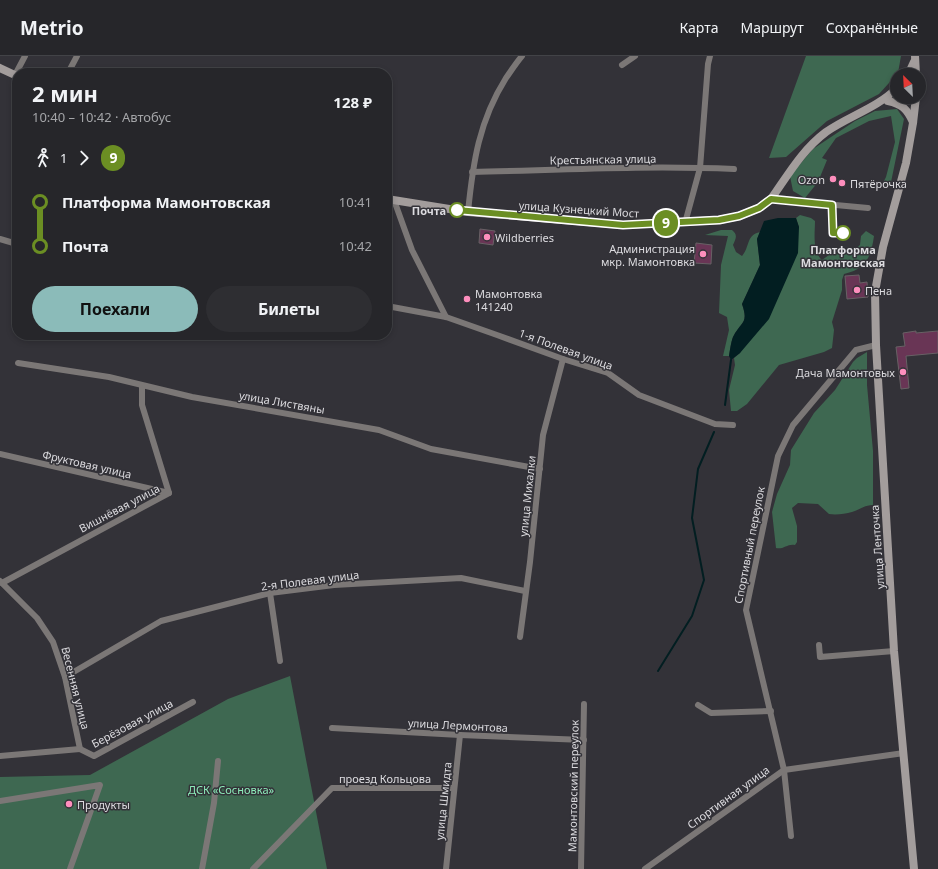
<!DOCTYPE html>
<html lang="ru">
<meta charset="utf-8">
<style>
:root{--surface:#26262a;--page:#2e2e32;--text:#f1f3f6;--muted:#a4a5a8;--line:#424347;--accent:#8bbbb9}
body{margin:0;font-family:"Noto Sans",sans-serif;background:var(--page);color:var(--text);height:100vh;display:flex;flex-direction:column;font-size:15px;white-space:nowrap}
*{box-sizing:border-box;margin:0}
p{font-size:13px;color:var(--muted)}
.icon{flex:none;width:22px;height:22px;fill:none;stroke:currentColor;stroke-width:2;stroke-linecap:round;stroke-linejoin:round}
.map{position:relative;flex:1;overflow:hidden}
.details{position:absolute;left:12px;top:12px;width:380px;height:272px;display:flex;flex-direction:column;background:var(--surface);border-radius:16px;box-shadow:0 2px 6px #0003,0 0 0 1px var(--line)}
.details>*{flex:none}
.badge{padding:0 8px;border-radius:13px;font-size:14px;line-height:26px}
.needle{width:26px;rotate:336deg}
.fabs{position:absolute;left:890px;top:12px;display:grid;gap:8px}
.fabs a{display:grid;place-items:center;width:36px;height:36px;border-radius:50%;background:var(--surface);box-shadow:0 2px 6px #0003,0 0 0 1px var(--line);font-size:20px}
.map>.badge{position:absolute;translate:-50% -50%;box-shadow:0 0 0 2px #fff}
.legs{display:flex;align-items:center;gap:6px;height:44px;padding:0 20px;font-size:13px}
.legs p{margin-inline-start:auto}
.headline{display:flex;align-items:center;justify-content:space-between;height:68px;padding:0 20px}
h1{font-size:22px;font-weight:700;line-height:30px}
.primary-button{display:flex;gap:8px;margin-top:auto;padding:8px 20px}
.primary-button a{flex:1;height:46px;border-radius:24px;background:var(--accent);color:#111;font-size:16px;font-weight:700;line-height:46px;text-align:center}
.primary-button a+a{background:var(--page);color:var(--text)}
ul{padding:0 20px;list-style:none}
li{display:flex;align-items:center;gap:14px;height:44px;font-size:15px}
li i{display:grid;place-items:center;width:6px;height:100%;margin:0 5px;background:currentColor}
li i::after{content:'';width:10px;height:10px;margin:-5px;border:3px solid;border-radius:50%;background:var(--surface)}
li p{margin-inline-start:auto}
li:first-child i{background:linear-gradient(#0000 50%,currentColor 0)}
li:last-child i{background:linear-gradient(currentColor 50%,#0000 0)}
header{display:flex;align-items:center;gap:24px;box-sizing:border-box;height:56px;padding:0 20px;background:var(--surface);border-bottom:1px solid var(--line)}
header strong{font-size:19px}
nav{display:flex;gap:22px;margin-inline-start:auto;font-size:14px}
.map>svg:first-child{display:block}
</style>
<header>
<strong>Metrio</strong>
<nav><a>Карта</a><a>Маршрут</a><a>Сохранённые</a></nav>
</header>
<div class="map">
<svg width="938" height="813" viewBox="0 0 938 813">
<rect width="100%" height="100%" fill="#333238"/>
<g fill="#3e6851">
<polygon points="806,0 901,0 898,17 879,38 827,65 786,101 769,102"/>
<polygon points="897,53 904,63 890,131 882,129 886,121 895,86 891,60 869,65 836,82 822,102 827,104 818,126 805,142 793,135 790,120 813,93 855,65 875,55"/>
<path d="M800,159l11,3 4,3c0,12 -3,30 7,39l11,-8 21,-2 6,-5 1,-9 5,-5 8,5c-3,21 -8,33 -30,38l-2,6v10l-10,32 2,8 -2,18 -8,4 -45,13 -32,39 -10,7h-6l-2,-21 6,-25 -1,-7 6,-5 59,-126 -3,-9z"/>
<path d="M721,174h11c6,5 4,8 1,15l3,7 6,4c8,-9 4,-21 18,-24l-3,7 3,26 -18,39c7,20 -1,17 -9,33 -2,5 -3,13 -4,19h-6l6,-26 -2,-13 -8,-4 2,-48 7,-29 -23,-1z"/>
<path d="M867,296v33l6,66v54c-11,1 -12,4 -21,7 -7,2 -16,3 -23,2l-11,-10 -20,-1 -6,5 5,18v16l-2,3c-7,-2 -12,5 -19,3l-4,-36 5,-18 13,-29 1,-15 23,-37 21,-23 18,-28 4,-4z"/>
<polygon points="290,620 327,813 0,813 0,721 90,719 228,643"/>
</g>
<path fill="#021e21" d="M778,162h18l3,9 -1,26 -29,66 -29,34 -9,7 -2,-4c1,-6 2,-14 4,-19 8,-16 16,-13 9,-33l18,-39 -3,-26 7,-18z"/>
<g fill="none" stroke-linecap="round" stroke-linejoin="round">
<g stroke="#021e21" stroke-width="2">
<polyline points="725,349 731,304"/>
<polyline points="658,615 692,560 704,524 692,462 698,413 714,376"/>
</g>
</g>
<g fill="#693555" stroke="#686165">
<polygon points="480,173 495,175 493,189 479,187"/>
<polygon points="696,187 712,189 711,208 694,207"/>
<polygon points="859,219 860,227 867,226 868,241 847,243 845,220"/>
<polygon points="916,275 916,277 938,275 938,297 906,300 909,332 901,333 896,291 905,290 903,277"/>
</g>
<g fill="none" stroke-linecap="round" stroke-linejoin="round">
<g stroke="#7b7776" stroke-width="6">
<polyline points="622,9 635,0"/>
<polyline points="68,17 77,0"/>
<polyline points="15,19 25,0"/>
<path d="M472,116c87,-2 175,-7 262,-3"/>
<polyline points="771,143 868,152"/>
<polyline points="394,144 412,194 446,261"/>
<path d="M468,156c5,-50 11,-91 38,-134 5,-7 10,-15 16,-22"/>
<polyline points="685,167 700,112 708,8 710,0"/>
<polyline points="0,183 17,188"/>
<polyline points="387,250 446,261 497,279 563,303 608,317 639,339 715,368 733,369"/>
<polyline points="18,307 109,321 192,341 379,374 431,393 540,413"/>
<polyline points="0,398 169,437"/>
<polyline points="0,525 37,562 53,586 65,621 80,693"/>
<polyline points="2,527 169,437 142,349 142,330"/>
<polyline points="270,537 280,605"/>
<polyline points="520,581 530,506 543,379 563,303"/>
<polyline points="819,589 820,601 894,595"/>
<polyline points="65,621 161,565 270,537 334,529 461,522 525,535"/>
<polyline points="698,649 711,657 771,655"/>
<polyline points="332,672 460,679 584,684"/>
<polyline points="80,693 94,700 193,646"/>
<polyline points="0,700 80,693"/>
<polyline points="0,745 100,729 70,813"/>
<polyline points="791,780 784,714 746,554 778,400 793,369 856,294 876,289"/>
<polyline points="202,813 214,747 218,705"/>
<polyline points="253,813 332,732 454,732"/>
<polyline points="446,813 460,679"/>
<polyline points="581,813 584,648"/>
<polyline points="645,813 784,714 904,697"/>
</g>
<g stroke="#a39d9c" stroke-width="8">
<polyline points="915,0 916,19"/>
<polyline points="0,12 17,20"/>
<polyline points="908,19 914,6"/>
<path d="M888,45c14,3 19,8 25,21"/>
<path d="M387,143l81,13 155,13 96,-5 20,-4 20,-8 12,-9c17,-24 31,-49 55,-67 23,-16 51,-24 71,-44"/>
<polyline points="914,813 894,595 876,289 875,236 883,191 906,107 913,67 916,41"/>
</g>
</g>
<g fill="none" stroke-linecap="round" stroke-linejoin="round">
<g stroke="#fff" stroke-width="9">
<polyline id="line-1" points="457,154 623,169 719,164 739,160 759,152 771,143 832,149 833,177 843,177"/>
</g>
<use href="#line-1" stroke="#6b8e23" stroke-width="6"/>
</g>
<g fill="#fe8ebd" stroke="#333238" stroke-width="1.5">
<circle cx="833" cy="123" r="4"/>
<circle cx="842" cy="127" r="4"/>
<circle cx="487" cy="181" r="4"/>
<circle cx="703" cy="198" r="4"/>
<circle cx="857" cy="234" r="4"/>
<circle cx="467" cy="243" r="4"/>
<circle cx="903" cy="316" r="4"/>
<circle cx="69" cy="748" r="4"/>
</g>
<g fill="#fff" stroke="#6b8e23" stroke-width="2">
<circle cx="457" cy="154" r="7"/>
<circle cx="843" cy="177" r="7"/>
</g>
<g text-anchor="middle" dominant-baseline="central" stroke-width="3" stroke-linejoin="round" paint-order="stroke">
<g font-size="11" fill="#dcdbdf" stroke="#333238">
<text transform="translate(603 103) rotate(-1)">Крестьянская улица</text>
<text transform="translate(579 153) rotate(4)">улица Кузнецкий Мост</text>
<text transform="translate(566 293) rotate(20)">1-я Полевая улица</text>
<text transform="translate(282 346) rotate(10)">улица Листвяны</text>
<text transform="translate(87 408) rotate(13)">Фруктовая улица</text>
<text transform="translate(527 440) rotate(-84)">улица Михалки</text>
<text transform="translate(119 452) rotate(-28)">Вишнёвая улица</text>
<text transform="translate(749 489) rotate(-79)">Спортивный переулок</text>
<text transform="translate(877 491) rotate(-94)">улица Ленточка</text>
<text transform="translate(310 524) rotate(-7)">2-я Полевая улица</text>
<text transform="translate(76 632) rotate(76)">Весенняя улица</text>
<text transform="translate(132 667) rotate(-28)">Берёзовая улица</text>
<text transform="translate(458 669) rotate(3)">улица Лермонтова</text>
<text x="385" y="722">проезд Кольцова</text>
<text transform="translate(573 730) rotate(-89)">Мамонтовский переулок</text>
<text transform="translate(728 741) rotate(-36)">Спортивная улица</text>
<text transform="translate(443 745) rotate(-84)">улица Шмидта</text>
</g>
<g font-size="11" fill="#dcdbdf" stroke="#333238" text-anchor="start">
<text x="825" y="123" text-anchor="end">Ozon</text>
<text x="850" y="127">Пятёрочка</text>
<text x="495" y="181">Wildberries</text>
<text x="695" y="192" text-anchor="end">Администрация<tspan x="695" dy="13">мкр. Мамонтовка</tspan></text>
<text x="865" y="234">Пена</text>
<text x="475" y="237">Мамонтовка<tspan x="475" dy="13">141240</tspan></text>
<text x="895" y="316" text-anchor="end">Дача Мамонтовых</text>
<text x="77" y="748">Продукты</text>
</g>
<g font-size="11" font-weight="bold" fill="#dcdbdf" stroke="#333238" text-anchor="end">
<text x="446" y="154">Почта</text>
<text x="843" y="193" text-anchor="middle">Платформа<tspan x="843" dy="13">Мамонтовская</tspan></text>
</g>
<g font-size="11" fill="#8cebb9" stroke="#333238">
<text x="231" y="733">ДСК «Сосновка»</text>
</g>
</g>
</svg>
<div class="fabs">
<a><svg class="needle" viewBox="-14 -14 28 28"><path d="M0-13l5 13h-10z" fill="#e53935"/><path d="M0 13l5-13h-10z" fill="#a4a5a8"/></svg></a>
</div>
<b class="badge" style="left:666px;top:167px;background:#6b8e23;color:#fff">9</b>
<section class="details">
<div class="headline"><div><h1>2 мин</h1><p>10:40 – 10:42 · Автобус</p></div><b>128 ₽</b></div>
<div class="legs"><svg class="icon" aria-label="walk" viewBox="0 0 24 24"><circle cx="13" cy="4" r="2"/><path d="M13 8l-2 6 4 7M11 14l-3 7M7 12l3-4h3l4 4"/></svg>1<svg class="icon" aria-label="forward" viewBox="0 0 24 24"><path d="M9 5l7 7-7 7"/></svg><b class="badge" style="background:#6b8e23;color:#fff">9</b></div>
<ul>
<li><i style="color:#6b8e23"></i><b>Платформа Мамонтовская</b><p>10:41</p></li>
<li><i style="color:#6b8e23"></i><b>Почта</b><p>10:42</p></li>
</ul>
<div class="primary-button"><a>Поехали</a><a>Билеты</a></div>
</section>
</div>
